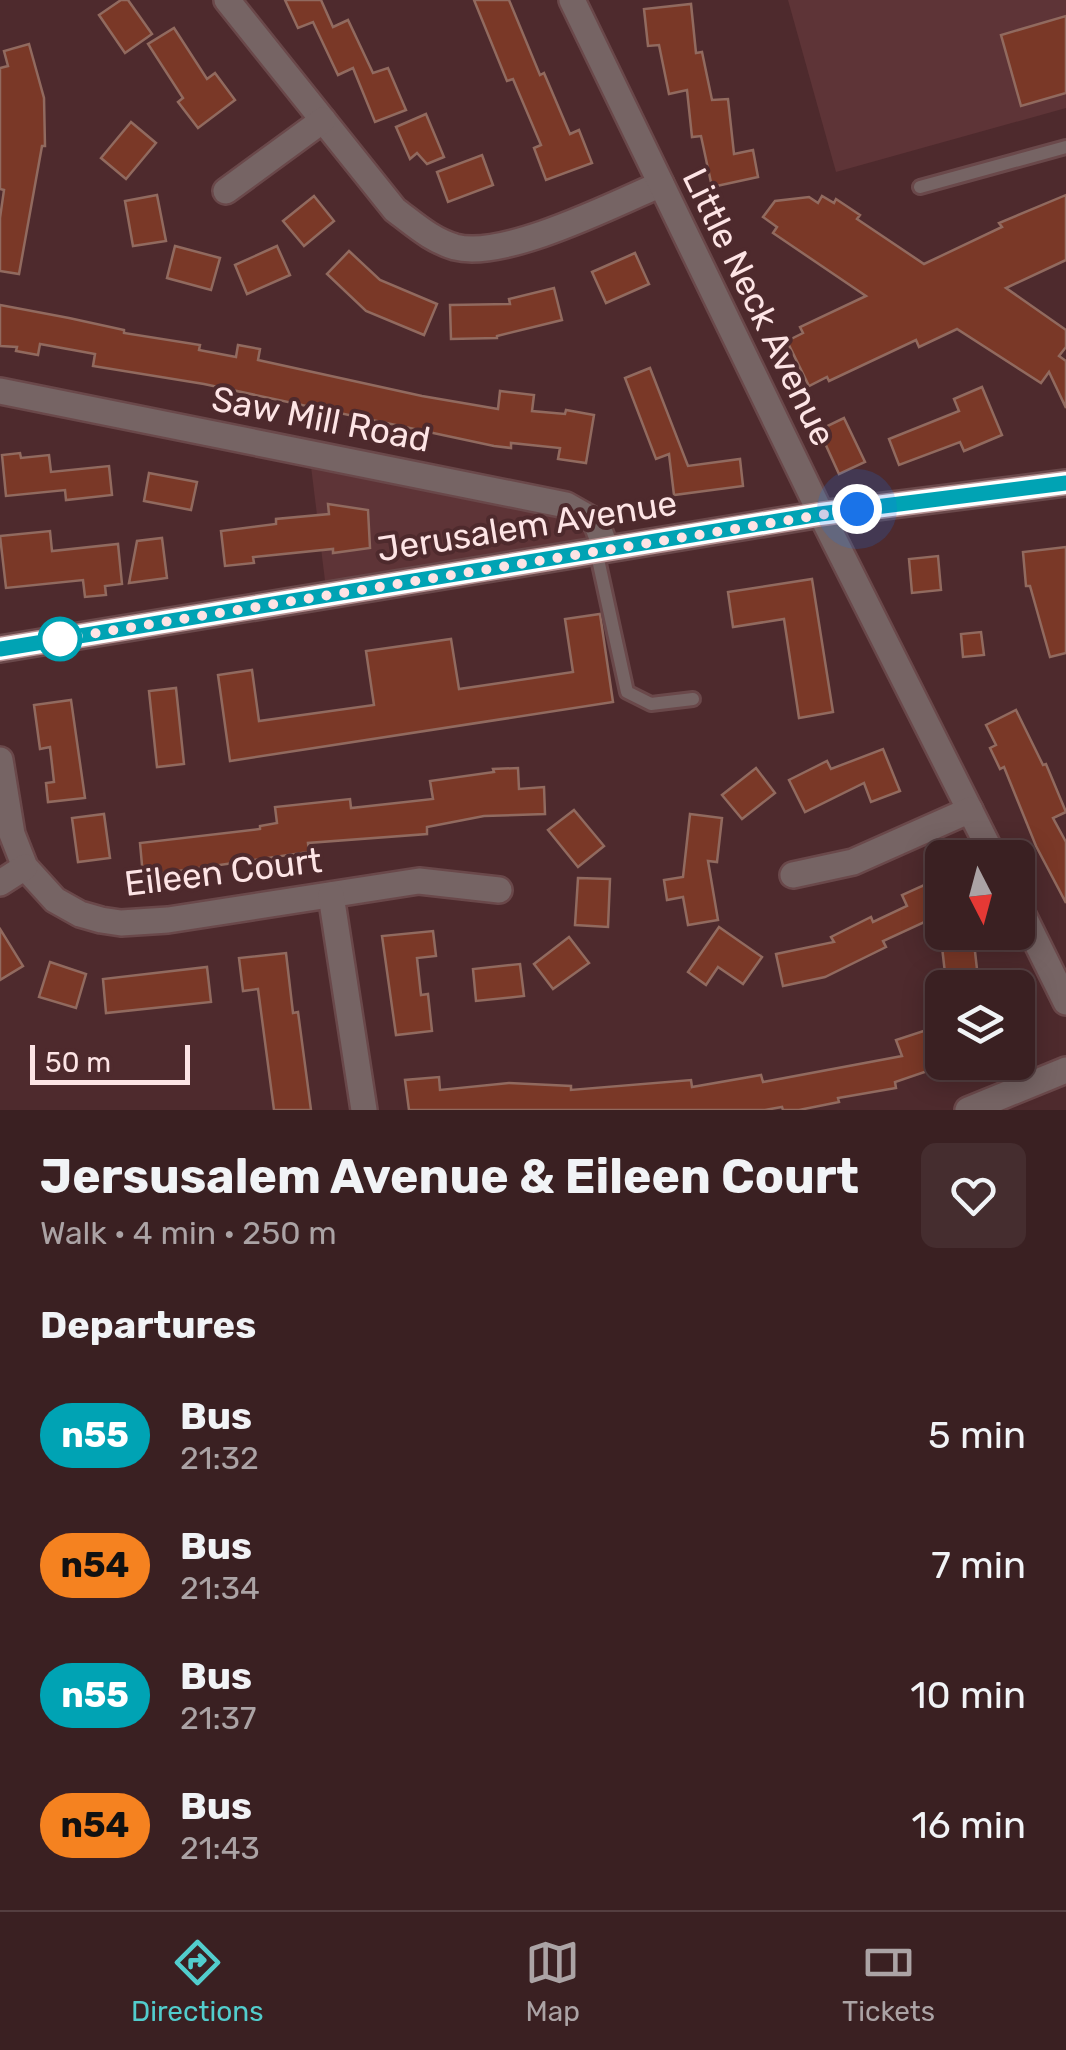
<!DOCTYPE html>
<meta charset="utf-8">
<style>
:root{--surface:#3a2022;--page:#452d2f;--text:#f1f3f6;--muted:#aba3a5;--line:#543e40;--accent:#52cdcd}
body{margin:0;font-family:Rubik,sans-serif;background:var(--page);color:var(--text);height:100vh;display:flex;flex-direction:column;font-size:38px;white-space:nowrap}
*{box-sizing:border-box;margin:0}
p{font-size:32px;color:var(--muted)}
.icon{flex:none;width:55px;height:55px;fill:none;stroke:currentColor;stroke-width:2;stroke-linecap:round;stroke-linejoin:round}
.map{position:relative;height:1110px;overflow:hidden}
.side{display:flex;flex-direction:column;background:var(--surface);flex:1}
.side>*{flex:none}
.badge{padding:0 20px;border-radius:32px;font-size:35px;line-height:65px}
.needle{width:65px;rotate:174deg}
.fabs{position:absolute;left:925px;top:840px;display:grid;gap:20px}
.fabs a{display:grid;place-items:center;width:110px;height:110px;border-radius:15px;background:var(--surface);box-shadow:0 5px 25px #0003,0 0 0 2px var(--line);font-size:50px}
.scale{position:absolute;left:30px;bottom:25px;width:160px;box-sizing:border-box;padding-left:10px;border:5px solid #fde4e5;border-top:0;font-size:28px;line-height:35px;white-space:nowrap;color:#fde4e5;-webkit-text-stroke:8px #4e2a2d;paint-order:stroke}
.you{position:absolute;width:50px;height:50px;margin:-25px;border:8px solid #fff;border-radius:50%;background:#1a73e8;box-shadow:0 0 0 15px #1a73e833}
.map>.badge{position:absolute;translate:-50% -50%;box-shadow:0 0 0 5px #fff}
h2{padding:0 40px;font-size:38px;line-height:90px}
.round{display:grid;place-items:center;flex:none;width:105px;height:105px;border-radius:15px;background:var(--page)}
.summary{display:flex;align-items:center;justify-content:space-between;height:170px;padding:0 40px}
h1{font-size:48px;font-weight:700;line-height:75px}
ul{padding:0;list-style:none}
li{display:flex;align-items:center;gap:30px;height:130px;padding:0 40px}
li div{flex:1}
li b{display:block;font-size:38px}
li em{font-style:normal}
li .badge{min-width:110px;font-weight:700;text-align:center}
.menu{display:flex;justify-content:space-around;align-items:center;height:140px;border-top:2px solid var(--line);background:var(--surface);font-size:28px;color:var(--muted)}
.menu a{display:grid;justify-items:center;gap:5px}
.menu .on{color:var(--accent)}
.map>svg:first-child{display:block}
</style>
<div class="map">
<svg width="1066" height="1110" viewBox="0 0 1066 1110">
<rect width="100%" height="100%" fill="#4e2a2d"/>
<g fill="#5e3437">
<polygon points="788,0 1066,0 1066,108 836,172"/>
<polygon points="310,458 587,512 603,546 326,589"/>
</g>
<g fill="#7a3827" stroke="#916a5f" stroke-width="2.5">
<polygon points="121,0 128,0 152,34 125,53 99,15"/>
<polygon points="285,0 321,0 333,27 348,20 373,73 388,68 406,110 375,122 353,68 338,75 313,22 298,28"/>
<polygon points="474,0 509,0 540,75 544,73 570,134 579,130 592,163 546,180 534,148 541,145 513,79 507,81"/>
<polygon points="691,4 696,53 702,52 712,100 728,99 734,154 753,150 758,177 712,187 701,136 692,137 687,90 669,94 659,45 648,46 644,9"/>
<polygon points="1066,16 1066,93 1021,106 1001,35"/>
<polygon points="174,28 207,79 215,73 235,100 198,128 178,102 183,98 148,44"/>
<polygon points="29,44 44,98 45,146 42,146 19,274 0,271 0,218 4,190 0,189 0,68 8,66 4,51"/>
<polygon points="426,114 444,157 427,164 417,153 410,159 396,127"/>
<polygon points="131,122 156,143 126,179 101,158"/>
<polygon points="482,155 493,185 448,202 437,172"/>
<polygon points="157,195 166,241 133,246 125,201"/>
<polygon points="1066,195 1066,260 1006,288 1066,330 1066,347 1059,356 1066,361 1066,408 1049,372 1041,383 957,329 919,347 916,340 829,381 827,377 809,386 787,341 803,333 800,327 866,296 773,233 777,227 763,217 775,201 809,197 818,203 822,196 834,203 836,199 860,215 857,219 924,264 1002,227 999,223"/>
<polygon points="314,196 334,221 304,246 283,221"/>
<polygon points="175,246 220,258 211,290 167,278"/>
<polygon points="277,246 290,275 247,294 235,265"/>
<polygon points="349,251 380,280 437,304 424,335 366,311 327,274"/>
<polygon points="635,253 649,284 606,303 592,272"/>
<polygon points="554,288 562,320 497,336 497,338 451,339 450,305 510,304 509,299"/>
<polygon points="0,305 69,318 124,330 124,333 200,345 199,350 236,357 238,345 260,349 258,360 422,396 498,409 500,391 534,395 532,411 565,414 566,410 594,415 586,463 558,459 560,448 511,443 511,448 494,446 204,384 93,366 95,354 40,344 38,355 16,351 17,347 0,346"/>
<polygon points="650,368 688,466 740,459 743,486 674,495 669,454 656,459 625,378"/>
<polygon points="982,387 1002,435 964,451 960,442 899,465 889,439 959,411 954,399"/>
<polygon points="844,418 865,462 839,474 819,430"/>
<polygon points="20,453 21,458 49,455 51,472 109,466 112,495 66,500 65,490 6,496 2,455"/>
<polygon points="149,473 197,482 191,510 144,501"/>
<polygon points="328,504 368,510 370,548 333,553 333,549 253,557 254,563 225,566 221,531 276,524 276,519 329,514"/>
<polygon points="50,531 52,551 118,544 122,584 105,586 106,595 85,597 83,580 6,588 0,536"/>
<polygon points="162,538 167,578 129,583 137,541"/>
<polygon points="1066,547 1066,653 1050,657 1030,586 1026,586 1023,552"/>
<polygon points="938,556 941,590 912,593 909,559"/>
<polygon points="812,579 833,712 799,718 784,619 733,627 728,592"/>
<polygon points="600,614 613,702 230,761 218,675 252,670 259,721 374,705 366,651 451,639 459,689 573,672 565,619"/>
<polygon points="981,632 984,655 963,657 961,634"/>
<polygon points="176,688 184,764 157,767 149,691"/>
<polygon points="71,700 85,798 48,802 46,783 54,782 50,747 40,749 34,705"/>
<polygon points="1016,710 1043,765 1046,764 1066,812 1053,818 1066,842 1066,903 1036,846 1004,767 1000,769 990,748 996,745 986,725"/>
<polygon points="883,749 900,791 871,802 864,783 805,812 789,780 827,761 831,769"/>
<polygon points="518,768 519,789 544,787 545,814 484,816 427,827 427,834 308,843 309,852 143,876 140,843 260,829 260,826 277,823 275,807 350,799 351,808 433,799 430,781 494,772 493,769"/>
<polygon points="756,768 775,793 742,819 722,795"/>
<polygon points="574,810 604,846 578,867 548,830"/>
<polygon points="104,814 110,858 78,862 72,818"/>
<polygon points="690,814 722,818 717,862 708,861 718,920 688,925 683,897 667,900 664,880 683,877"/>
<polygon points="942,877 942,914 883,941 886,947 825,977 783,986 776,954 834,942 831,937 871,917 873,922 907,906 902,895"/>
<polygon points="578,878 610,879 608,927 575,925"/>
<polygon points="719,927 762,957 743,984 718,967 706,985 688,972"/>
<polygon points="0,929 23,966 0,980"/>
<polygon points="433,931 436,956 417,958 421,995 428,994 432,1031 396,1035 382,936"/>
<polygon points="973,934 978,978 946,982 941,938"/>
<polygon points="569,937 589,963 553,989 534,964"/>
<polygon points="286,953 293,1013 298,1012 311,1110 274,1110 258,989 243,991 239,958"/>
<polygon points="50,962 86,974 76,1008 39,997"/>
<polygon points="520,964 524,996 476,1001 473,969"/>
<polygon points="207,967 211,1002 106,1013 103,979"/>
<polygon points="942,1025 942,1066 895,1082 896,1088 838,1098 839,1102 799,1110 783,1110 782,1107 765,1110 409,1110 405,1080 439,1077 440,1090 509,1083 571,1086 571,1090 691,1080 692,1087 761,1075 763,1082 902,1056 896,1040"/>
</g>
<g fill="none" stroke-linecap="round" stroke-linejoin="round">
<g stroke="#6a484a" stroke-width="18">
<g id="lane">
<polyline points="920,187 1066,147"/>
<polyline points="596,550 627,692 651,704 693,699"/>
</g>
</g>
<g stroke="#6a484a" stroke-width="30">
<g id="street">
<path d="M227,0l168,210c19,14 36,30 60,37 49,13 158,-42 206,-63"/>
<polyline points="572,0 821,514 994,858"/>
<polyline points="226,191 323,120"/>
<polyline points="0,391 566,505 596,522 606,549"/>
<polyline points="0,760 12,834 25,867 55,900 80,914 101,920 121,923 168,920 419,881 499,890"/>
<polyline points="793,875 853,862 970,810"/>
<polyline points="0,883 25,867"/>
<polyline points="331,895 364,1110"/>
<polyline points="1018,905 1066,1002"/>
<polyline points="968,1110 1066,1070"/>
</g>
</g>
<g stroke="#6a484a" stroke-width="30">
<polyline id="primary" points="0,649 821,514 1066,483"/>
</g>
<use href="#lane" stroke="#766464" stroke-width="12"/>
<use href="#street" stroke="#766464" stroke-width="25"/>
<use href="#primary" stroke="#b59091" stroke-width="25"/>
</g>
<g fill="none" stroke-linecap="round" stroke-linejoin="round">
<g stroke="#fff" stroke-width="22">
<polyline id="line" points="0,649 820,514 1066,483"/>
</g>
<use href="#line" stroke="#00a3b4" stroke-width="15"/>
<polyline stroke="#fde4e5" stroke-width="10" stroke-dasharray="0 18" points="60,639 857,509"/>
</g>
<circle fill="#fff" stroke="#00a3b4" stroke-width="5" cx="60" cy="639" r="20"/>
<g text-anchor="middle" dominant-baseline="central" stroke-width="8" stroke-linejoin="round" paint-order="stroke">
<g font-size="35" fill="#fde4e5" stroke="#4e2a2d">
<text transform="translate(759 307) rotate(64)">Little Neck Avenue</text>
<text transform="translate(321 419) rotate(11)">Saw Mill Road</text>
<text transform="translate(527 526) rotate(-9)">Jerusalem Avenue</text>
<text transform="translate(223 872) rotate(-7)">Eileen Court</text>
</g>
</g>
</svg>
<div class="fabs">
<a><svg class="needle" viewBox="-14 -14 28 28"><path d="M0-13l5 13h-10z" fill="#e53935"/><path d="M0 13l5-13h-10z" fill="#aba3a5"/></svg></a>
<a><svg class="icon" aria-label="layers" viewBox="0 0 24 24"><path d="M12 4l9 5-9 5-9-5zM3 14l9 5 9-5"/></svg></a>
</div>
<div class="scale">50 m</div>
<div class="you" style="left:857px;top:509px"></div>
</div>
<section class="side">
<div class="summary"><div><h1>Jersusalem Avenue &amp; Eileen Court</h1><p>Walk · 4 min · 250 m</p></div><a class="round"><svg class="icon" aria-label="heart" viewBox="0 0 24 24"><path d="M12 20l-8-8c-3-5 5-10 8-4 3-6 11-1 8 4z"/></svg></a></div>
<h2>Departures</h2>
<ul>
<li><span class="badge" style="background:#00a3b4;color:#fff">n55</span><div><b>Bus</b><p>21:32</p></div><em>5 min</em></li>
<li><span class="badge" style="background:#f58220;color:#111">n54</span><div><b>Bus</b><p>21:34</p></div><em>7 min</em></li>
<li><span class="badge" style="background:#00a3b4;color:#fff">n55</span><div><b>Bus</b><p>21:37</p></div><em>10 min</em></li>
<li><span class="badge" style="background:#f58220;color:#111">n54</span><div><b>Bus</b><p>21:43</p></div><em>16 min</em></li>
</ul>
</section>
<nav class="menu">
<a class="on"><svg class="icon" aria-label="directions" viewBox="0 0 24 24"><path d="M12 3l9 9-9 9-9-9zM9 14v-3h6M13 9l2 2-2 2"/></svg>Directions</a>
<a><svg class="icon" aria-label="map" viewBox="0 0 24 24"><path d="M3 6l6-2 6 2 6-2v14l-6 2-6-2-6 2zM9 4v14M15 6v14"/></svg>Map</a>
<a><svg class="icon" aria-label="tickets" viewBox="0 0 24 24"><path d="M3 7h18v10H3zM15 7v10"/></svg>Tickets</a>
</nav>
